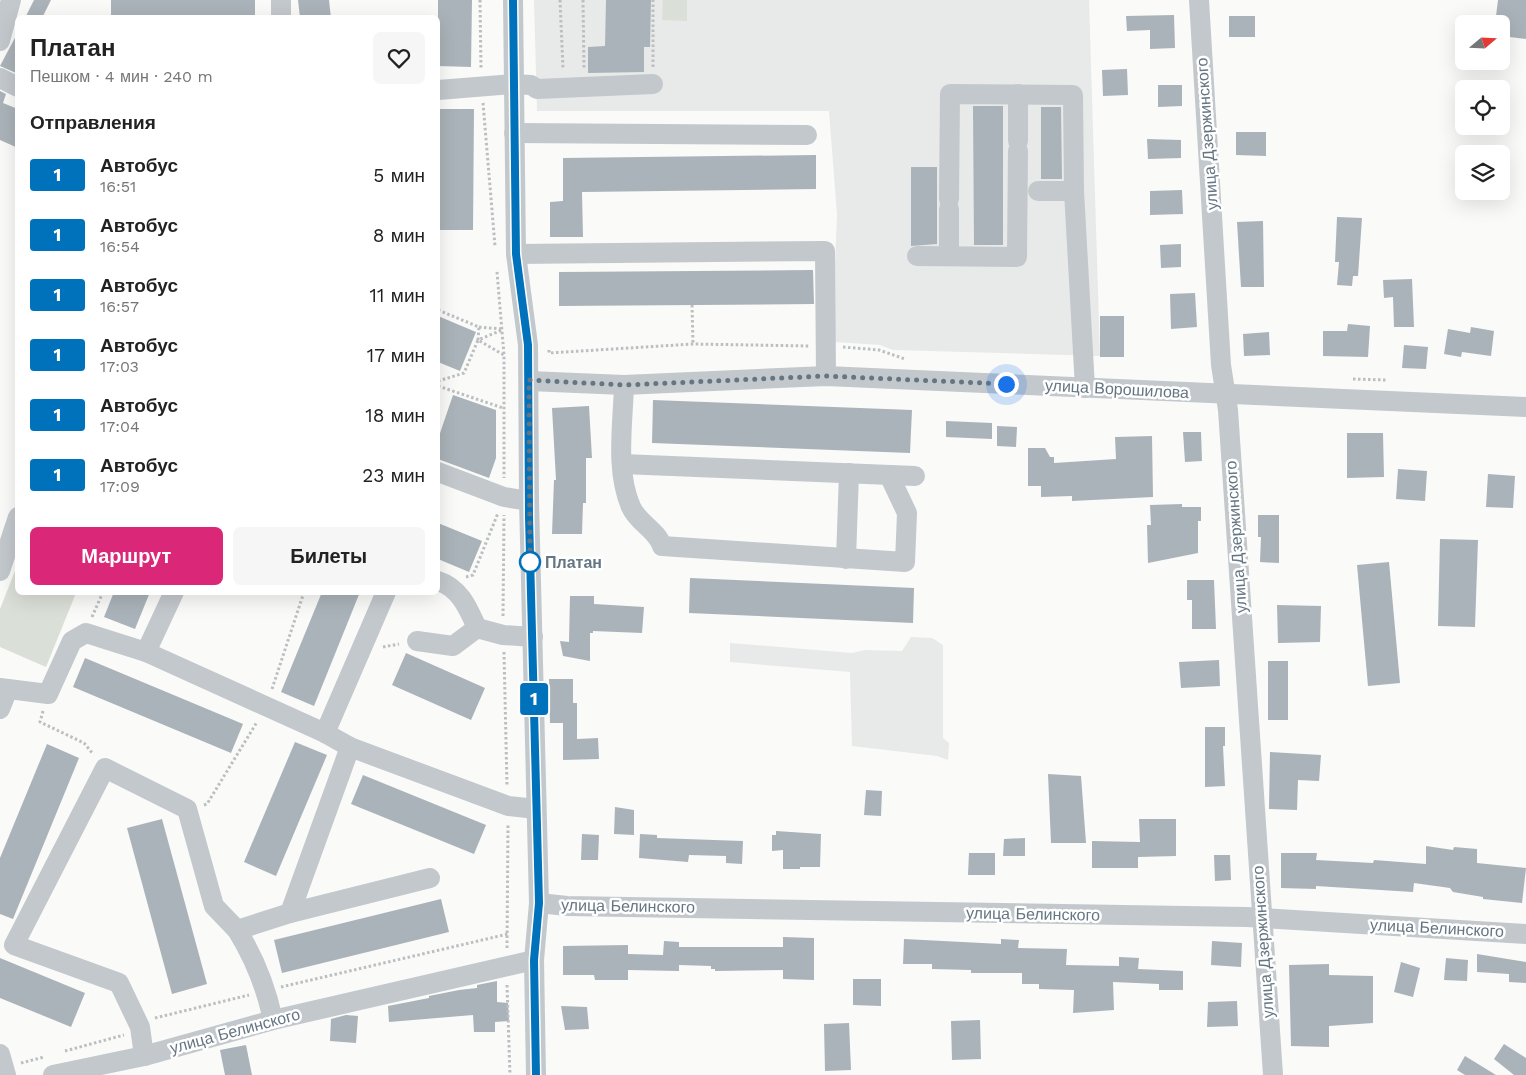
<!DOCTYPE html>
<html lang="ru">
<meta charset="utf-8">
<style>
:root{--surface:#fff;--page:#f6f6f6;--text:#222;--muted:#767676;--accent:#db2777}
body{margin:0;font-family:"Work Sans",sans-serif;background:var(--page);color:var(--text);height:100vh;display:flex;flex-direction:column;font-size:19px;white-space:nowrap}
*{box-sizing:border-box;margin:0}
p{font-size:16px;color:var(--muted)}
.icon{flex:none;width:28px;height:28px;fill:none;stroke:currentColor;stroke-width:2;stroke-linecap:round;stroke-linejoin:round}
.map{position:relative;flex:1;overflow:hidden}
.drawer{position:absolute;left:15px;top:15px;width:425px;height:580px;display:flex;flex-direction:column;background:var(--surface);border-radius:8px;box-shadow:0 5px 20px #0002}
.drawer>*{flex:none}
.badge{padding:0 10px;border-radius:4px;font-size:18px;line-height:32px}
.needle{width:32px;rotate:71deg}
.controls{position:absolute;left:1455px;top:15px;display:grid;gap:10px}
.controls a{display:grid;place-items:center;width:55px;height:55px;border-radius:8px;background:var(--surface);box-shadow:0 5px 20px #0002;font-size:25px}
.you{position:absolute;width:25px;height:25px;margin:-12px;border:4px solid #fff;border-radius:50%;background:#1a73e8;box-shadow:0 0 0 8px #1a73e833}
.map>.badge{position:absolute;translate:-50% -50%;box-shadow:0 0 0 2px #fff}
h2{padding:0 15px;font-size:19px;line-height:45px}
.round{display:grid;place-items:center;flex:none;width:52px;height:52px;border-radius:8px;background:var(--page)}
.overview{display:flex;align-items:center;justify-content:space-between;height:85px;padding:0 15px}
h1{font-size:24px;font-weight:800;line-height:38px}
.primary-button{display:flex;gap:10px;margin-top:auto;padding:10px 15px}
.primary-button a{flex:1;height:58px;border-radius:8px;background:var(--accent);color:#fff;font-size:20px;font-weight:800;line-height:58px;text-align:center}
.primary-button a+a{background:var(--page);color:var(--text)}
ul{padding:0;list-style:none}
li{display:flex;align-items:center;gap:15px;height:60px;padding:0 15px}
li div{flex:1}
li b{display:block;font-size:19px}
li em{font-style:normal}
li .badge{min-width:55px;font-weight:700;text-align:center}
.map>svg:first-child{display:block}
</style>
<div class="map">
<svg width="1526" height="1075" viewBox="0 0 1526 1075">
<rect width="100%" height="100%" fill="#fafaf8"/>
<g fill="#e8e9e9">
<polygon points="534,0 1089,0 1100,356 893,350 880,345 834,342 832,339 837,215 829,111 537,111"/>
<polygon points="911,637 932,638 943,645 943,738 949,743 948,760 937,756 852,746 850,672 730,662 730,643 852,653 865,650 902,651"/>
</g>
<g fill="#dadfd7">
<polygon points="663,0 687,0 687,21 662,20"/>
<polygon points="17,566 18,592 76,593 46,667 0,647 0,609"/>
</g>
<g fill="#aab3b9">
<polygon points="34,0 51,0 42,18 25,18"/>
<rect x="111" y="0" width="144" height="18"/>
<polygon points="298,0 329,0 331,18 300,18"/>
<polygon points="438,0 472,0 471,67 438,66"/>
<polygon points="606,0 651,0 650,47 644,47 644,72 588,73 588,47 605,46"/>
<polygon points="1498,0 1526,0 1526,39 1501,36 1501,24 1495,24"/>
<polygon points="1174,15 1175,48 1150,49 1150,30 1127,31 1126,16"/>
<rect x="1229" y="16" width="26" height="21"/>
<polygon points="18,32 18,69 16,73 0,66"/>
<polygon points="1127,69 1128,95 1103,96 1102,70"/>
<polygon points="1158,85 1182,85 1182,106 1158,107"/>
<polygon points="0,91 6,94 3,103 18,109 18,148 0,140"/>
<polygon points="973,106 1003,106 1003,245 974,245"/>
<polygon points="1041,107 1061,107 1062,179 1041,179"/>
<polygon points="438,109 474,109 473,230 438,230"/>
<polygon points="1236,132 1266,132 1266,156 1236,155"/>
<polygon points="1147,139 1181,140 1181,158 1148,159"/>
<polygon points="816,155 816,189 582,192 583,237 550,237 550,202 563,201 563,158"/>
<polygon points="911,167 937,167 937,244 911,246"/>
<polygon points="1182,190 1183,214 1150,215 1150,191"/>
<polygon points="1337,217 1362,218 1358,276 1353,276 1352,286 1337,285 1339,262 1335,262"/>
<polygon points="1263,221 1264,287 1241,287 1237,222"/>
<polygon points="1181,244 1181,267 1161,268 1160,245"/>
<polygon points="813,270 814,304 559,306 559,272"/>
<polygon points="1412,279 1414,327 1394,327 1393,297 1384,298 1383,280"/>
<polygon points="1195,293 1197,327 1171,329 1170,294"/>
<polygon points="438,316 476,332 460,371 438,362"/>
<rect x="1100" y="316" width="24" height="41"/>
<polygon points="1348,324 1370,326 1368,357 1323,356 1323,331 1347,331"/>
<polygon points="1471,327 1494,331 1491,356 1462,352 1461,357 1444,354 1448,329 1470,333"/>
<polygon points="1269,332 1270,355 1244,356 1243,334"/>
<polygon points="1404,345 1428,347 1426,369 1402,368"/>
<polygon points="453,395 496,410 496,458 489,478 438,459 438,439"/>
<polygon points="653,400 912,410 910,453 652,443"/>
<polygon points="589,406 592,458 586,458 586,503 583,503 582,534 552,534 554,480 556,480 552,408"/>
<polygon points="946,421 992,423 992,439 946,437"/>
<polygon points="997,426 1017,427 1016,447 997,446"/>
<polygon points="1183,432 1201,432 1202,461 1185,462"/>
<polygon points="1347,433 1383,433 1384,477 1347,478"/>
<polygon points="1152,436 1153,497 1072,501 1072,496 1041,497 1041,486 1028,486 1028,448 1045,448 1050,457 1054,457 1054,463 1116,459 1115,437"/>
<polygon points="1398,469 1427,471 1425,501 1396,499"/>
<polygon points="1488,474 1515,476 1513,508 1486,507"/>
<polygon points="1182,504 1182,507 1201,507 1201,521 1198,521 1198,553 1148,563 1147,525 1151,525 1150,505"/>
<polygon points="1258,515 1279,515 1279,563 1260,562 1261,537 1258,537"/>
<polygon points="438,523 482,541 469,572 438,559"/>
<polygon points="1440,539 1478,540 1475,627 1438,626"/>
<polygon points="1389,562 1400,683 1368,686 1357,565"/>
<polygon points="690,578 914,588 913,623 689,613"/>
<polygon points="1187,580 1214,580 1216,629 1192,629 1192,600 1187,600"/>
<polygon points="114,592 150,592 135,629 104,617"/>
<polygon points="322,592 360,592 314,706 281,692"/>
<polygon points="570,596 594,596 594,604 644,607 642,633 593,631 593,633 590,633 590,661 563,656 560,641 569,642"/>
<polygon points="1277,605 1321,606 1320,642 1278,643"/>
<polygon points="406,653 485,688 471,720 392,685"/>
<polygon points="85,658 243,724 231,753 73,687"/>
<polygon points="1219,660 1220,686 1181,688 1179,662"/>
<rect x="1268" y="661" width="20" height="59"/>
<polygon points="549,679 573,679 573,703 577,703 577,739 598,738 599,759 563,760 563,723 550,723"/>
<polygon points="1205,727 1225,727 1225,746 1223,746 1225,786 1205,787"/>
<polygon points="295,742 327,755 276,876 244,862"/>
<polygon points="47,744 79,758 13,919 0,914 0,858"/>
<polygon points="1270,752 1321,755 1319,781 1298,780 1297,810 1269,809"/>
<polygon points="1048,774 1081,776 1086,843 1051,843"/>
<polygon points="363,775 486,825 474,854 351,804"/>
<polygon points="866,790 882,791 881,816 864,815"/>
<polygon points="615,807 634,810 634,835 614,834"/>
<polygon points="162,819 207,984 172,994 127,828"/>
<polygon points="1139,819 1176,819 1176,856 1138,857 1138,868 1092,868 1092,841 1140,842"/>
<polygon points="776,831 821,834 820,867 800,867 800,869 783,869 783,850 772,851 772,835 776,835"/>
<polygon points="582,834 599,835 598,860 581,860"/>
<polygon points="640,834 657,835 657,838 743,841 742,864 726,863 726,856 689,855 688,862 639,858"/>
<polygon points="1025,838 1025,856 1003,856 1004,839"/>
<polygon points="1426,846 1453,850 1454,847 1477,849 1477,863 1526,868 1522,903 1483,899 1483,897 1453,892 1450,888 1414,883 1413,892 1316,886 1316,889 1281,888 1281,853 1317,853 1316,860 1373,863 1374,860 1426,864"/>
<polygon points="969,853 995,853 995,875 968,875"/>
<polygon points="1214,855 1230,855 1231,880 1215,881"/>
<polygon points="441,899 449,932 282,973 274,940"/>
<polygon points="783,937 814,938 814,980 783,979 783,970 715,971 715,969 711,969 711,966 679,965 679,971 628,970 628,980 595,980 594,975 563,975 563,946 628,945 628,954 663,955 664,941 679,942 679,947 783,947"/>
<polygon points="904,939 1001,944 1001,939 1019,940 1018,948 1067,949 1066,965 1119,966 1119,957 1139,958 1138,969 1183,971 1183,990 1159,990 1159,984 1113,982 1114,1010 1073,1013 1074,990 1039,989 1039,984 1022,984 1022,973 971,973 971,970 932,969 932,964 903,964"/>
<polygon points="1212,941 1242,943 1241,967 1211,965"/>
<polygon points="1477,954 1526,962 1526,983 1509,982 1509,974 1477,972"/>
<polygon points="0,958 85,993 71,1027 0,998"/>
<polygon points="1446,958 1468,960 1467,981 1444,980"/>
<polygon points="1401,962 1420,968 1413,997 1394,992"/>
<polygon points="1329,964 1329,975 1373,976 1373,1023 1329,1026 1329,1047 1291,1046 1289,965"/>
<polygon points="853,979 881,979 881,1006 853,1005"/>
<polygon points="497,981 497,1002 508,1003 509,1021 495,1022 495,1032 474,1032 473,1015 389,1022 388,1006 429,998 429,996 459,990 477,988 477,985"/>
<polygon points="1237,1001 1238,1026 1207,1027 1208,1002"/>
<polygon points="561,1006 587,1007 589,1029 565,1030"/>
<polygon points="346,1015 358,1016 356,1043 330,1041 331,1019"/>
<polygon points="980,1020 981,1059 952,1060 951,1021"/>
<polygon points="849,1023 851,1070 825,1071 824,1024"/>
<polygon points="1504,1044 1526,1058 1526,1075 1514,1075 1494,1059"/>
<polygon points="246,1045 252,1075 225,1075 220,1050"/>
<polygon points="1465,1056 1496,1075 1465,1075 1457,1070"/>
</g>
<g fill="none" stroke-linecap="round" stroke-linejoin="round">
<g stroke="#bbbfc2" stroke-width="3" stroke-dasharray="2.5 2.5" stroke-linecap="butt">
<polyline points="480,0 481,69"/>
<polyline points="560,0 563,69"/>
<polyline points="583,0 584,68"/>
<polyline points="653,67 653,0"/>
<polyline points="483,103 495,246"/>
<polyline points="497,272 504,355 504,478"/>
<polyline points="692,305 693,344"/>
<polyline points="438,310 479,327 478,340 502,330"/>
<polyline points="479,327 501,329"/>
<polyline points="843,347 879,350 905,359"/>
<polyline points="549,350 549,353 693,344 809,346"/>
<polyline points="1353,379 1386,380"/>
<polyline points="438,381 464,373 478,340 504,355"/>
<polyline points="438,386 503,408"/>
<polyline points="466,577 473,575 498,513"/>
<polyline points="503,616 504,515"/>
<polyline points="92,617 103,592"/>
<polyline points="383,647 399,644"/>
<polyline points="504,652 507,786"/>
<polyline points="272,689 304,592"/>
<polyline points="43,711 40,722 84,743 93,754"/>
<polyline points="204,805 207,804 257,722"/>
<polyline points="507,948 508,825"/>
<polyline points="507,985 510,1075"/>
<polyline points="281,987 508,934"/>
<polyline points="155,1018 249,995"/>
<polyline points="65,1051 124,1035"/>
<polyline points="21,1063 44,1057"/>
</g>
<g stroke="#c3c8cc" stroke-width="20">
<polyline points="281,0 281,18"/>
<polyline points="513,0 516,254 528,345 529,501 539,903 534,960 536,1075"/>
<polyline points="1199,0 1221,365 1228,410 1273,1075"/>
<polyline points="0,41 11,0"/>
<polyline points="0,78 18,87"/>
<polyline points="438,90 513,84 531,85 537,89 653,84"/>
<polyline points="514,133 807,135"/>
<polyline points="1018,141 1018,94"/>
<polyline points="1038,191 1074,191"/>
<polyline points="949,199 950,94 1073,95 1074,191 1085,388"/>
<polyline points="516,254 825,251 826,376"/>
<polyline points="917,256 1017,257 1018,151"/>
<polyline points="949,256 949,209"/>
<polyline points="529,381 624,385 826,376 1526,407"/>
<path d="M624,385c-1,39 -9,85 7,122 7,16 26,23 31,39l243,16 2,-49 -18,-38"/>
<polyline points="622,464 915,476"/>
<polyline points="438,472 504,497 529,501"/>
<polyline points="846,559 849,473"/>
<polyline points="0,571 18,517"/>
<path d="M438,581c22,7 30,27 39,47l26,7 30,2"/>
<polyline points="417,641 453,646 477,628"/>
<polyline points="146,652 174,592"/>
<polyline points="0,688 48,694 72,641 86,633 146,652 325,733 350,747 508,806 536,809"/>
<polyline points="0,709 8,689"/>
<polyline points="325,733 386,592"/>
<polyline points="539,903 567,906 1247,917 1526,934"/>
<polyline points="290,913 350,747"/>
<path d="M237,930c18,29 29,57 36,90"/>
<polyline points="0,1054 6,1075"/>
<polyline points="144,1056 140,1027 119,983 14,945 105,768 187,809 214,906 237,930 290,913 430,878"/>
<polyline points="53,1075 144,1056 273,1020 534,960"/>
</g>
</g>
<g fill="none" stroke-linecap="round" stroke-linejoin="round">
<g stroke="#fff" stroke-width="11">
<polyline id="line" points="513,0 516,254 528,345 529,517 539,903 534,960 536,1075"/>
</g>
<use href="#line" stroke="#0072bc" stroke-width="8"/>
<polyline stroke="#657683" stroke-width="5" stroke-dasharray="0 9" points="530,562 530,565 529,380 624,385 826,376 1006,384"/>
</g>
<circle fill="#fff" stroke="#0072bc" stroke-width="2.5" cx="530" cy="562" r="10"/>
<g text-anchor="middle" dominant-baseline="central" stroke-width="5" stroke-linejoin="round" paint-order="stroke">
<g font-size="16" fill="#657683" stroke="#fff">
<text transform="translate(1207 134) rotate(-94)">улица Дзержинского</text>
<text transform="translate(1117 389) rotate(3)">улица Ворошилова</text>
<text transform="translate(1236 537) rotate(-94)">улица Дзержинского</text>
<text transform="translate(628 906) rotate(1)">улица Белинского</text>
<text transform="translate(1033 914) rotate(1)">улица Белинского</text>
<text transform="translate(1437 928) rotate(3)">улица Белинского</text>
<text transform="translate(1263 942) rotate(-94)">улица Дзержинского</text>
<text transform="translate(235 1031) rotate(-15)">улица Белинского</text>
</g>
<g font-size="16" font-weight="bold" fill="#657683" stroke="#fff" text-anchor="start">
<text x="545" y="562">Платан</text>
</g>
</g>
</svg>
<div class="controls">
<a><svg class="needle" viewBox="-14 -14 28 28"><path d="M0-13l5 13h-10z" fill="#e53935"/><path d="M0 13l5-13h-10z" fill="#767676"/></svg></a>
<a><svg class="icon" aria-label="locate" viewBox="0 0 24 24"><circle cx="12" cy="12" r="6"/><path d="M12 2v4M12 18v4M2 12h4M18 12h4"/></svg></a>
<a><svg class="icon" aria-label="layers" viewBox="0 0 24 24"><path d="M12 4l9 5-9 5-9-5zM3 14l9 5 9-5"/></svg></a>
</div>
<div class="you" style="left:1006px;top:384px"></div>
<b class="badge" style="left:534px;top:699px;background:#0072bc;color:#fff">1</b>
<section class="drawer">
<div class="overview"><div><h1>Платан</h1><p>Пешком · 4 мин · 240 m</p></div><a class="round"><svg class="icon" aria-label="heart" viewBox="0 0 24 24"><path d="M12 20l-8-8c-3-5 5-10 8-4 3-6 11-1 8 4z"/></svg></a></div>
<h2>Отправления</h2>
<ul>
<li><span class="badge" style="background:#0072bc;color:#fff">1</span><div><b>Автобус</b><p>16:51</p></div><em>5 мин</em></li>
<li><span class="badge" style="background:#0072bc;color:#fff">1</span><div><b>Автобус</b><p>16:54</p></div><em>8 мин</em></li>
<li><span class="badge" style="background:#0072bc;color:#fff">1</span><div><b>Автобус</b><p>16:57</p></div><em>11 мин</em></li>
<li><span class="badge" style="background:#0072bc;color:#fff">1</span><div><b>Автобус</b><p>17:03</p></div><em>17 мин</em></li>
<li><span class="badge" style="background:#0072bc;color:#fff">1</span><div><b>Автобус</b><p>17:04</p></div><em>18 мин</em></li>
<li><span class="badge" style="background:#0072bc;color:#fff">1</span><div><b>Автобус</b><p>17:09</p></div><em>23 мин</em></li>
</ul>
<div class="primary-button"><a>Маршрут</a><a>Билеты</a></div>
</section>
</div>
